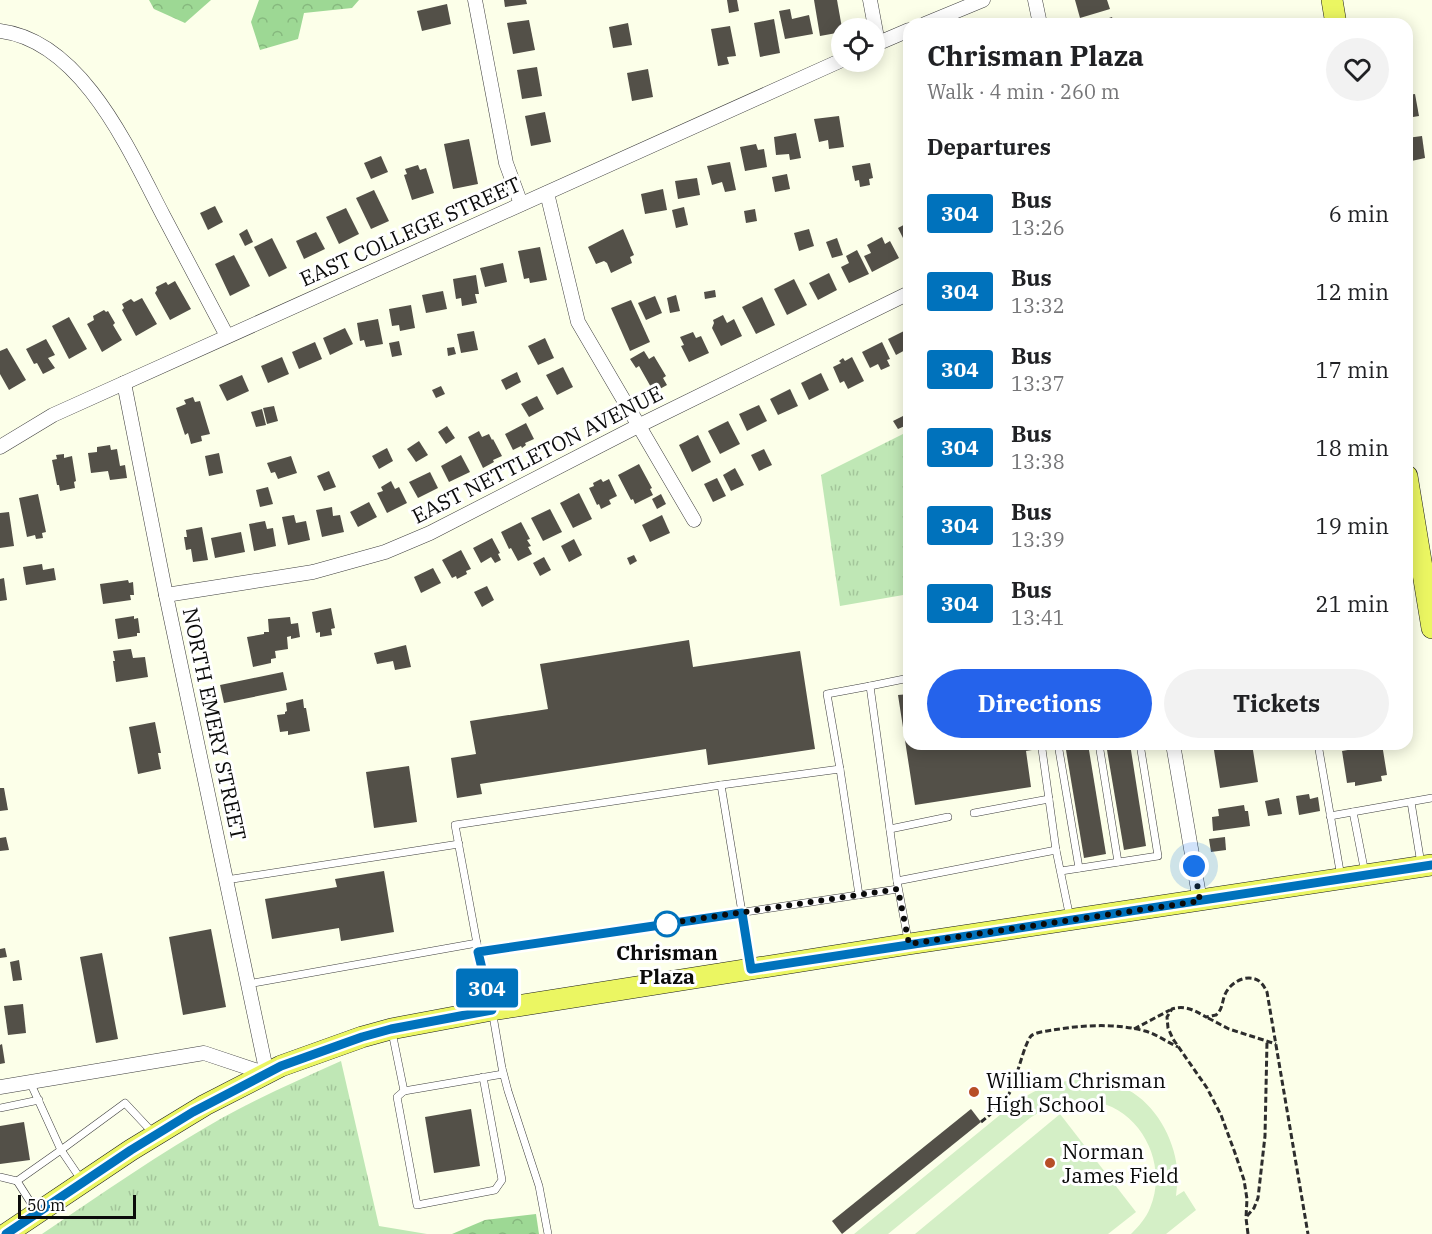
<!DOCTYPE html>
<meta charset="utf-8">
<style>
:root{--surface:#fff;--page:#f2f2f2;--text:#202124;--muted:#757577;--accent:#2563eb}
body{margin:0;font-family:"IBM Plex Serif",serif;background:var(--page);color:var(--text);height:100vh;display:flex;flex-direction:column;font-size:22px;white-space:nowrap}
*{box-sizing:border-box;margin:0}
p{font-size:20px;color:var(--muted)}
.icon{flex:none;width:33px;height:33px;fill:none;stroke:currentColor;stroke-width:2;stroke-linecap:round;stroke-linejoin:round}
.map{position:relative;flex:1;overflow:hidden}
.sheet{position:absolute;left:903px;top:18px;width:510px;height:732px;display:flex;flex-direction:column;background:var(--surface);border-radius:18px;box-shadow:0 3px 15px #0003}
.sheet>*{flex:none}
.badge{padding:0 12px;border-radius:4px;font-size:21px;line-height:39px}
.controls{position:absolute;left:831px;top:18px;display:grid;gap:12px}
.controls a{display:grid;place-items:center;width:54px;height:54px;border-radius:50%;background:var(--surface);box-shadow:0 3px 15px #0003;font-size:30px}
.scale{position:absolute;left:18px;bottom:15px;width:118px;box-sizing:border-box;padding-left:6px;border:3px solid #0b0b0b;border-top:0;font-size:16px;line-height:21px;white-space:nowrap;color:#0b0b0b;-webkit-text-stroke:4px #fff;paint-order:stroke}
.you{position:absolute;width:30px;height:30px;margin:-15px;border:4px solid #fff;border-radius:50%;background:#1a73e8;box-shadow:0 0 0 9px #1a73e833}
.map>.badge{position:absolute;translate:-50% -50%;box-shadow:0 0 0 3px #fff}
h2{padding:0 24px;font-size:22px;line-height:54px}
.round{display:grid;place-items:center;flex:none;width:63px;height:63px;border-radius:32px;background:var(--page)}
.headline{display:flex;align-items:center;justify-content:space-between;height:102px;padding:0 24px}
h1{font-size:28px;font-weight:800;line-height:45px}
.cta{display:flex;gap:12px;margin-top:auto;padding:12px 24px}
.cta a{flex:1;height:69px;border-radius:36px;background:var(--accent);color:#fff;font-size:24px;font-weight:800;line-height:69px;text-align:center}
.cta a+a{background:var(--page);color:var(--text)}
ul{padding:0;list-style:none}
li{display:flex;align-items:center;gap:18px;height:78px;padding:0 24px}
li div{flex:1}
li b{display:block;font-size:22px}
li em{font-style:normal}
li .badge{min-width:66px;font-weight:700;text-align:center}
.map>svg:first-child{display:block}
</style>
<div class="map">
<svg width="1432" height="1234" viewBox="0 0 1432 1234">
<defs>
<pattern id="grass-tufts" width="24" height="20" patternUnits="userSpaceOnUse" patternTransform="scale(1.5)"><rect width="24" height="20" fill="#bfe7b5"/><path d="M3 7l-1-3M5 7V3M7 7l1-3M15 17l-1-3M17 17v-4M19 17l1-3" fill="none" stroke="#a3c59a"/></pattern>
<pattern id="forest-crowns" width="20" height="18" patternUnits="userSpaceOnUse" patternTransform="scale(1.5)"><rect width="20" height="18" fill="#9dd894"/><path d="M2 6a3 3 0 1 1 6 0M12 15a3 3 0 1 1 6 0" fill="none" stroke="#86b87e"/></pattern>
</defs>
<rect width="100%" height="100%" fill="#fcffe9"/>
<g fill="url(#grass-tufts)">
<polygon points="909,431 909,594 840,606 821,475"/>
<path d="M341,1061l38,165 48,8h-385c59,-40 118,-81 180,-116 38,-21 79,-39 119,-57z"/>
</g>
<g fill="url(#forest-crowns)">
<polygon points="149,0 211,0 185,23 154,9"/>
<polygon points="259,0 359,0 352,8 304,13 298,39 260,50 251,22"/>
<polygon points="536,1214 539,1234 452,1234 485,1220"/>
</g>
<g fill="#d4efc6">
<path d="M1088,1079c14,2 27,4 40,11 27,14 46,48 49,78 1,9 0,19 -1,28l8,-5 12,19 -30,24h-35c8,-8 15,-16 19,-26 19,-45 -10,-100 -58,-107 -22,-3 -44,5 -62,17l-142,116h-34l152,-124c30,-22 44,-29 82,-31z"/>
<polygon points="1060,1114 1136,1212 1108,1234 915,1234"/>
</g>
<g fill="#535048">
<polygon points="504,0 526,0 527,4 505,7"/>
<polygon points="727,0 737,0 739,11 729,13"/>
<polygon points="814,0 837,0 842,28 842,32 820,36"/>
<polygon points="1075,0 1107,0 1110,9 1080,18"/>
<polygon points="447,4 451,24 422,31 417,11"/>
<polygon points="790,9 792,19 809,15 813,34 785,39 779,11"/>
<polygon points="1112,17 1114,24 1091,24"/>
<polygon points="774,19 780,53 760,57 754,23"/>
<polygon points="529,20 535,50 513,54 507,23"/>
<polygon points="1289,20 1289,24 1275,24 1275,23"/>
<polygon points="628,23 632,45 613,48 609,27"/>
<polygon points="730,26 736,56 727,57 729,64 718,66 711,29"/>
<polygon points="537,67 542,96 522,99 517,70"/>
<polygon points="648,69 653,97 632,101 627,73"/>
<polygon points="1415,94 1419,116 1407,118 1407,95"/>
<polygon points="545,112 551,142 531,146 525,116"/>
<polygon points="839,116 844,147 829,149 828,140 819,142 814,119"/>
<polygon points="796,133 801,158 790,160 789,154 776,155 774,137"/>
<polygon points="1422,136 1425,158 1407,162 1407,138"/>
<polygon points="469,139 478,184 453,189 444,144"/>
<polygon points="756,144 758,150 764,149 767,167 745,171 740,147"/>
<polygon points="381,156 388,172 371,179 364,163"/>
<polygon points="730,162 736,190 725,192 722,182 712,185 707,166"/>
<polygon points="870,163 873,178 869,179 870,185 860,187 859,180 855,181 852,166"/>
<polygon points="418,165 420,170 426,168 434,193 412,200 404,175 407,174 405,169"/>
<polygon points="787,174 790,189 775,192 772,177"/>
<polygon points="697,178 700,195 678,199 675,181"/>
<polygon points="663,189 667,210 645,214 641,194"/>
<polygon points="374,190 389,221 371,229 356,198"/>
<polygon points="215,206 223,222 208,230 200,213"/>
<polygon points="684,207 688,225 676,228 672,210"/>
<polygon points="346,208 359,234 339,244 326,217"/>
<polygon points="755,209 757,221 746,223 744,211"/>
<polygon points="909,222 909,250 898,228"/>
<polygon points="247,229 253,242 245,246 239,234"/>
<polygon points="623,229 634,255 630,257 632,263 611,273 607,263 604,261 596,264 588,247"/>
<polygon points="809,229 814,246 799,251 794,233"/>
<polygon points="316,232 325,249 304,259 296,241"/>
<polygon points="882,237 885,244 890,241 899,258 872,272 864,256 871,253 867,245"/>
<polygon points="272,238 287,268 269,277 254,247"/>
<polygon points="837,238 843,255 832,258 826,242"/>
<polygon points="540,247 547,280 530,283 529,278 524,279 518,251"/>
<polygon points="857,250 869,274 849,283 841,267 849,263 846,256"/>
<polygon points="234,255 250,286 230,296 215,264"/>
<polygon points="503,263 507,282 485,287 480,268"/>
<polygon points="829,273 837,290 818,300 809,283"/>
<polygon points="476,275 479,294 475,294 477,303 462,306 461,298 456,299 453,279"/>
<polygon points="794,279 807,305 787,315 774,289"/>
<polygon points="175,281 191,309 170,320 155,293 157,290 156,287 166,282 168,285"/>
<polygon points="715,290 716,297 705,299 704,292"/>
<polygon points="443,291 447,309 426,313 422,295"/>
<polygon points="676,295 680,311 670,313 667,298"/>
<polygon points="655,296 662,313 646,320 638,303"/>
<polygon points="762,297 775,325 756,334 742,307"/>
<polygon points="142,298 157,324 136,336 122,310 124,308 122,304 131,299 134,302"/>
<polygon points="631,300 650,342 630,351 611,308"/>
<polygon points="411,305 415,328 400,331 399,325 392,326 389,309"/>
<polygon points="104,310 106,312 108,311 115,323 113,325 122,340 102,352 87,324 94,320 93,316"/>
<polygon points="723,315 727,323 734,319 742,336 721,346 712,328 714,323 713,320"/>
<polygon points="69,317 87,349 69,359 52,326"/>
<polygon points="378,319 383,344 366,347 364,340 360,341 357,323"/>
<polygon points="345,328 353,344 330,355 323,338"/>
<polygon points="908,329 909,331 909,348 896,355 888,339"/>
<polygon points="474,331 478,350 461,353 457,334"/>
<polygon points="693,332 696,338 701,336 709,353 689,362 681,346 684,345 680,337"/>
<polygon points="545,338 554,358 538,365 528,346"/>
<polygon points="46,339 55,355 48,358 55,368 43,374 37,363 34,364 26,349"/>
<polygon points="399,341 402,355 392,357 389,343"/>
<polygon points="315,342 322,359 299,369 292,352"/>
<polygon points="882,342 890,359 887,360 890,366 881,370 878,364 870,368 862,352"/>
<polygon points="454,347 456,354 448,356 447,348"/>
<polygon points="7,348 26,380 9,390 0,374 0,351"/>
<polygon points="644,351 649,359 654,356 666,376 663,378 667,385 658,390 656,387 652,389 639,366 636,368 630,359"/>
<polygon points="282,357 289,374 268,383 261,366"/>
<polygon points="852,357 864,381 848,389 844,381 840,383 833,367 841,363 839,361 843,358 845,361"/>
<polygon points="563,367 573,387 557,395 546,375"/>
<polygon points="517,372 521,382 506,390 501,380"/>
<polygon points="821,373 829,390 809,400 801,383"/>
<polygon points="242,375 249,391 227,401 219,385"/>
<polygon points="441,386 445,394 436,398 432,390"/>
<polygon points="790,389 798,406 778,415 770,399"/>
<polygon points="537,396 544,409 529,417 521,404"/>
<polygon points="193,397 195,402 200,401 210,434 201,436 202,441 191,444 188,433 185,435 176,408 186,404 184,400"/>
<polygon points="759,405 767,421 747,431 739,414"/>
<polygon points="274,406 278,421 267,424 263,408"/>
<polygon points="262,409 266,425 256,427 251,412"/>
<polygon points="903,416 907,425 898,429 893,421"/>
<polygon points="728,421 740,444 720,454 708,431"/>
<polygon points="526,423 534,439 525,443 526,445 522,448 521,446 513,450 505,434"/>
<polygon points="447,426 455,438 446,444 438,432"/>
<polygon points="479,431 482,437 489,434 492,440 493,439 502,456 493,460 494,462 483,468 468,437"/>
<polygon points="698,435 711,462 692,472 679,445"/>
<polygon points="419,441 428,455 416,462 407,449"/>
<polygon points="110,445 111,450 117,449 120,466 125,465 127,478 110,480 108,471 91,473 88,453 97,452 97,447"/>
<polygon points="387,448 393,461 379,469 372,456"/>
<polygon points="764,449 772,465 759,471 751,455"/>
<polygon points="219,453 223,473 209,476 205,456"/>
<polygon points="64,454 64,458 72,456 76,481 74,482 75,488 60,491 59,485 57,485 52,460 57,459 56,455"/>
<polygon points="461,455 470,472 449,482 441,466"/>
<polygon points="291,456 297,473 278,479 275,472 271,473 267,463"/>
<polygon points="639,464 652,488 650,489 653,495 635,504 633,499 631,500 618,475"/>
<polygon points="735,468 744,485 731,491 723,475"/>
<polygon points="329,471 336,487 324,491 317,476"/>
<polygon points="430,472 438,488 418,498 409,482"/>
<polygon points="717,478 726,496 713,502 704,484"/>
<polygon points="601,479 603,482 609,479 617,496 609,500 611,504 601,509 599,504 597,505 589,488 594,486 593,483"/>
<polygon points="391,481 395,489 399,487 407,503 387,513 377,493 383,491 381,487"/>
<polygon points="268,487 273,504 260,507 256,490"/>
<polygon points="579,493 592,519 573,528 560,503"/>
<polygon points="38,494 46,532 42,533 43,538 36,539 35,535 27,537 19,498"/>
<polygon points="661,494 666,504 657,509 652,499"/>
<polygon points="369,502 377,517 358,527 350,512"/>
<polygon points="332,507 333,516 340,515 344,532 322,537 316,510"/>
<polygon points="550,509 562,532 543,541 531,518"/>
<polygon points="9,512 14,546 0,548 0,513"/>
<polygon points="294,515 296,523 306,521 310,540 288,545 282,517"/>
<polygon points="662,515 670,533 650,542 642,525"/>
<polygon points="265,521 267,529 273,528 276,546 254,551 249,524"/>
<polygon points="521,522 530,539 527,540 531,546 528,547 532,554 518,561 511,548 509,549 501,532"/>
<polygon points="202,527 208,560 193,562 191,549 186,550 184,537 187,537 186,530"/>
<polygon points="241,532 245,552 215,558 211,538"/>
<polygon points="492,538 500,553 498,554 501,560 495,563 491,557 481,563 473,548"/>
<polygon points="574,539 582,555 569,562 561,546"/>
<polygon points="461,550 471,569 466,571 467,574 457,579 456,576 452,578 442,560"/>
<polygon points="634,555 637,561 630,565 627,558"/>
<polygon points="544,557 551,570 540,576 533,563"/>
<polygon points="42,564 43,570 54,568 56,580 26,585 23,567"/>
<polygon points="433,568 441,583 421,593 414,577"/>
<polygon points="4,578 7,600 0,601 0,579"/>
<polygon points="128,580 129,583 133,582 134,595 130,595 131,600 103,604 100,584"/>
<polygon points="487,586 494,600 482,607 474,592"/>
<polygon points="331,608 335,628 331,629 332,635 320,637 320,632 316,633 312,612"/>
<polygon points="134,616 134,619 138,618 140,633 137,633 137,636 118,639 115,619"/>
<polygon points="290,617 291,624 298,623 300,637 291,639 291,636 287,637 288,649 275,651 276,658 271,659 271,663 253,667 247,637 264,634 264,632 269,632 268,619"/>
<polygon points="689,640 693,667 800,651 815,749 708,765 706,749 480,784 482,794 457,798 451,758 476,754 470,721 548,709 540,664"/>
<polygon points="406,645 411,667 395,670 393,661 377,664 374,653"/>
<polygon points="131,649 133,658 145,657 148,677 116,682 113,661 115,661 113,651"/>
<polygon points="283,672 287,690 224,703 220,685"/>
<polygon points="909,694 909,744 1050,744 1050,747 1026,751 1031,787 915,805 898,695"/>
<polygon points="303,699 304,708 306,708 310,731 288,735 288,731 280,732 277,715 285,714 285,712 287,711 286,703"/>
<polygon points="155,722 161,753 158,753 161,769 138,774 129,727"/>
<polygon points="1065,744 1088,744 1106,854 1084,858"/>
<polygon points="1106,744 1130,744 1146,846 1124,850"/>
<polygon points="1213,744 1252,744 1258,782 1220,788"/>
<polygon points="1382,744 1387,775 1381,776 1382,781 1355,786 1355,782 1347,783 1342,751"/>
<polygon points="409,766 417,822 374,828 366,772"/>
<polygon points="0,788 4,788 8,810 0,811"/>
<polygon points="1309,794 1310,799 1318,797 1320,811 1299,815 1296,796"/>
<polygon points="1279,798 1282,814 1268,816 1265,801"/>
<polygon points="1244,805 1245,811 1248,811 1250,826 1213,831 1212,817 1219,816 1218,809"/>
<polygon points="6,837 9,850 0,851 0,838"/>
<polygon points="1225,837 1226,850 1211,852 1209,839"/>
<polygon points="384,871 394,932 341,941 339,928 272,939 265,899 337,887 335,879"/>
<polygon points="211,929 226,1007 183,1015 169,937"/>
<polygon points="5,948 7,957 0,958 0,949"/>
<polygon points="102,953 118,1039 96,1043 80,957"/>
<polygon points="19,960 22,980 13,981 10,962"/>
<polygon points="23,1004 26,1033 8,1035 4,1006"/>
<polygon points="2,1044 5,1063 0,1064 0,1045"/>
<polygon points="471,1109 480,1166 434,1173 425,1117"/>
<polygon points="971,1109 981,1122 842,1234 832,1221"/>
<polygon points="24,1122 30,1160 0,1164 0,1126"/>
</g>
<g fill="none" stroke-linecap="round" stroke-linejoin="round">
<g stroke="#3e3e3e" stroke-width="8">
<g id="service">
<polyline points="1058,744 1079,868"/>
<polyline points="1099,744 1118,862"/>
<polyline points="1318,744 1341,877"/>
<polyline points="1042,749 1056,850 1070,918"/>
<polyline points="840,769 859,895"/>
<polyline points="721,785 840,769 827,694 870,686"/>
<polyline points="1411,802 1421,864"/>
<polyline points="1353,812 1365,873"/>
<polyline points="974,813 1049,799"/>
<polyline points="1330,816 1432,798"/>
<polyline points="890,829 948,817"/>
<polyline points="1061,871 1158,856 1140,744"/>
<polyline points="226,880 459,844"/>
<polyline points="897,881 1056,850"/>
<polyline points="908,940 897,881 870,686 909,678"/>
<polyline points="478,952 898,889"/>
<polyline points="248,984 477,943"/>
<polyline points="392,1032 404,1091 503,1074"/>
<polyline points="30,1082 61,1150 125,1103 154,1134"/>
<polyline points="404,1091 397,1097 417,1205 495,1190 502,1180 483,1077"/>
<polyline points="0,1108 39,1100"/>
<polyline points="0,1177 17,1181"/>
<polyline points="36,1211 17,1181 61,1150 82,1181"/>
<polyline points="548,1234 539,1186 508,1091 502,1068 492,1010 478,949 455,825 721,785 751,967"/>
</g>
</g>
<g stroke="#3e3e3e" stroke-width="15">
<g id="minor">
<polyline points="475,0 506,163 521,204"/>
<polyline points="870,0 878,43"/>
<polyline points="1035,0 1040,24"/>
<polyline points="925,24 983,0"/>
<path d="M0,31c82,10 129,119 163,184 21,40 43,81 64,121"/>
<polyline points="874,45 909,30"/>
<polyline points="547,193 578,322 694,520"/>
<polyline points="124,383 166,595 267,1074"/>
<polyline points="0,447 53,415 842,60"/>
<polyline points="166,595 313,572 385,552 430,533 638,426 909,293"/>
<polyline points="1173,744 1200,901"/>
<polyline points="0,1087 204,1053 267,1074"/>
</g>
</g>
<g stroke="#1c1c1c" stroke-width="22">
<g id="primary">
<polyline points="1332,0 1336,24"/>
<polyline points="1407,476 1432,628"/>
<polyline points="6,1234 131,1150 205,1105 281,1066 362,1037 391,1029 492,1010 909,944 1432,865"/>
</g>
</g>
<g stroke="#2d2d2d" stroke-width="3" stroke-dasharray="6 3" stroke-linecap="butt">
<polyline points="1208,1018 1229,1029 1276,1044"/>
<polyline points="1134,1029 1170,1010"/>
<path d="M981,1122c11,-9 22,-17 29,-30 6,-11 14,-48 21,-56 5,-4 16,-5 22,-6 30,-5 62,-7 92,1 11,3 22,11 33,16"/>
<polyline points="1247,1216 1254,1208 1258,1198 1265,1136 1267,1042"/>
<path d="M1248,1234l-2,-16 1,-19 -3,-19 -9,-27 -14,-38 -14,-27 -34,-49 -5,-11 -1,-11 5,-8c13,-4 22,1 34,8 2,0 9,-2 10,-2 6,-5 6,-11 8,-18 3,-10 14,-19 25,-19 10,0 14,6 18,14l41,242"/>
</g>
<use href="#service" stroke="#fff" stroke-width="7"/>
<use href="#minor" stroke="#fff" stroke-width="14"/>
<use href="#primary" stroke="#ebf662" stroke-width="21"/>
</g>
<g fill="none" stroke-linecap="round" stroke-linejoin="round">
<g stroke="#fff" stroke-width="14">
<polyline id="line" points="6,1234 131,1150 193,1112 281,1066 362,1037 391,1029 492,1010 478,952 742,913 751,969 1432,865"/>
</g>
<use href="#line" stroke="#0072bc" stroke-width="9"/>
<polyline stroke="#0b0b0b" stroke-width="6" stroke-dasharray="0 10.8" points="667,924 664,924 898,889 909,944 1200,901 1194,866"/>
</g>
<circle fill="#fff" stroke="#0072bc" stroke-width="3" cx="667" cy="924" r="12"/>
<g fill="#b74e27" stroke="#fff" stroke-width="2">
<circle cx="974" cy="1092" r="6"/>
<circle cx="1050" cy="1163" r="6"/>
</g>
<g text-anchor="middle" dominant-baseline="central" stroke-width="6" stroke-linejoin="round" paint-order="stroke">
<g font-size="21" fill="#0b0b0b" stroke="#fff">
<text transform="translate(410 231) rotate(-24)">EAST COLLEGE STREET</text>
<text transform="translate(537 454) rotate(-27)">EAST NETTLETON AVENUE</text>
<text transform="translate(215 724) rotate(78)">NORTH EMERY STREET</text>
</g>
<g font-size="21" font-weight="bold" fill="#0b0b0b" stroke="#fff">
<text x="667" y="952">Chrisman<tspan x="667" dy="24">Plaza</tspan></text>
</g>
<g font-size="21" fill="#0b0b0b" stroke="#fff" text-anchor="start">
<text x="986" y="1080">William Chrisman<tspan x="986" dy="24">High School</tspan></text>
<text x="1062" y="1151">Norman<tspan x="1062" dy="24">James Field</tspan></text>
</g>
</g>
</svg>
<div class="controls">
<a><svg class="icon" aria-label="locate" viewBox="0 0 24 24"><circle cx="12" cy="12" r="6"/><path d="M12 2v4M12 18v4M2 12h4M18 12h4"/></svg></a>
</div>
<div class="scale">50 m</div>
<div class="you" style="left:1194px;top:866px"></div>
<b class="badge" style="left:487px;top:988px;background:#0072bc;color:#fff">304</b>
<section class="sheet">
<div class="headline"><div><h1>Chrisman Plaza</h1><p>Walk · 4 min · 260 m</p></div><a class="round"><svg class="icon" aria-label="heart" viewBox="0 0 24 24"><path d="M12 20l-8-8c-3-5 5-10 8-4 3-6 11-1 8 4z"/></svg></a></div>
<h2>Departures</h2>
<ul>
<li><span class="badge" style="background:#0072bc;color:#fff">304</span><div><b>Bus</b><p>13:26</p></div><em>6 min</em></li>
<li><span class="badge" style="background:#0072bc;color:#fff">304</span><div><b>Bus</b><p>13:32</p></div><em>12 min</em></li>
<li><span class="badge" style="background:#0072bc;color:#fff">304</span><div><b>Bus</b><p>13:37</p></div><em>17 min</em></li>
<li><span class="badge" style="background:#0072bc;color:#fff">304</span><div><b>Bus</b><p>13:38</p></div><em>18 min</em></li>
<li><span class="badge" style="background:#0072bc;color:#fff">304</span><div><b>Bus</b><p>13:39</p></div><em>19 min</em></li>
<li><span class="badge" style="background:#0072bc;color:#fff">304</span><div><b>Bus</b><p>13:41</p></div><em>21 min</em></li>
</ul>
<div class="cta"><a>Directions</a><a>Tickets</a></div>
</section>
</div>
